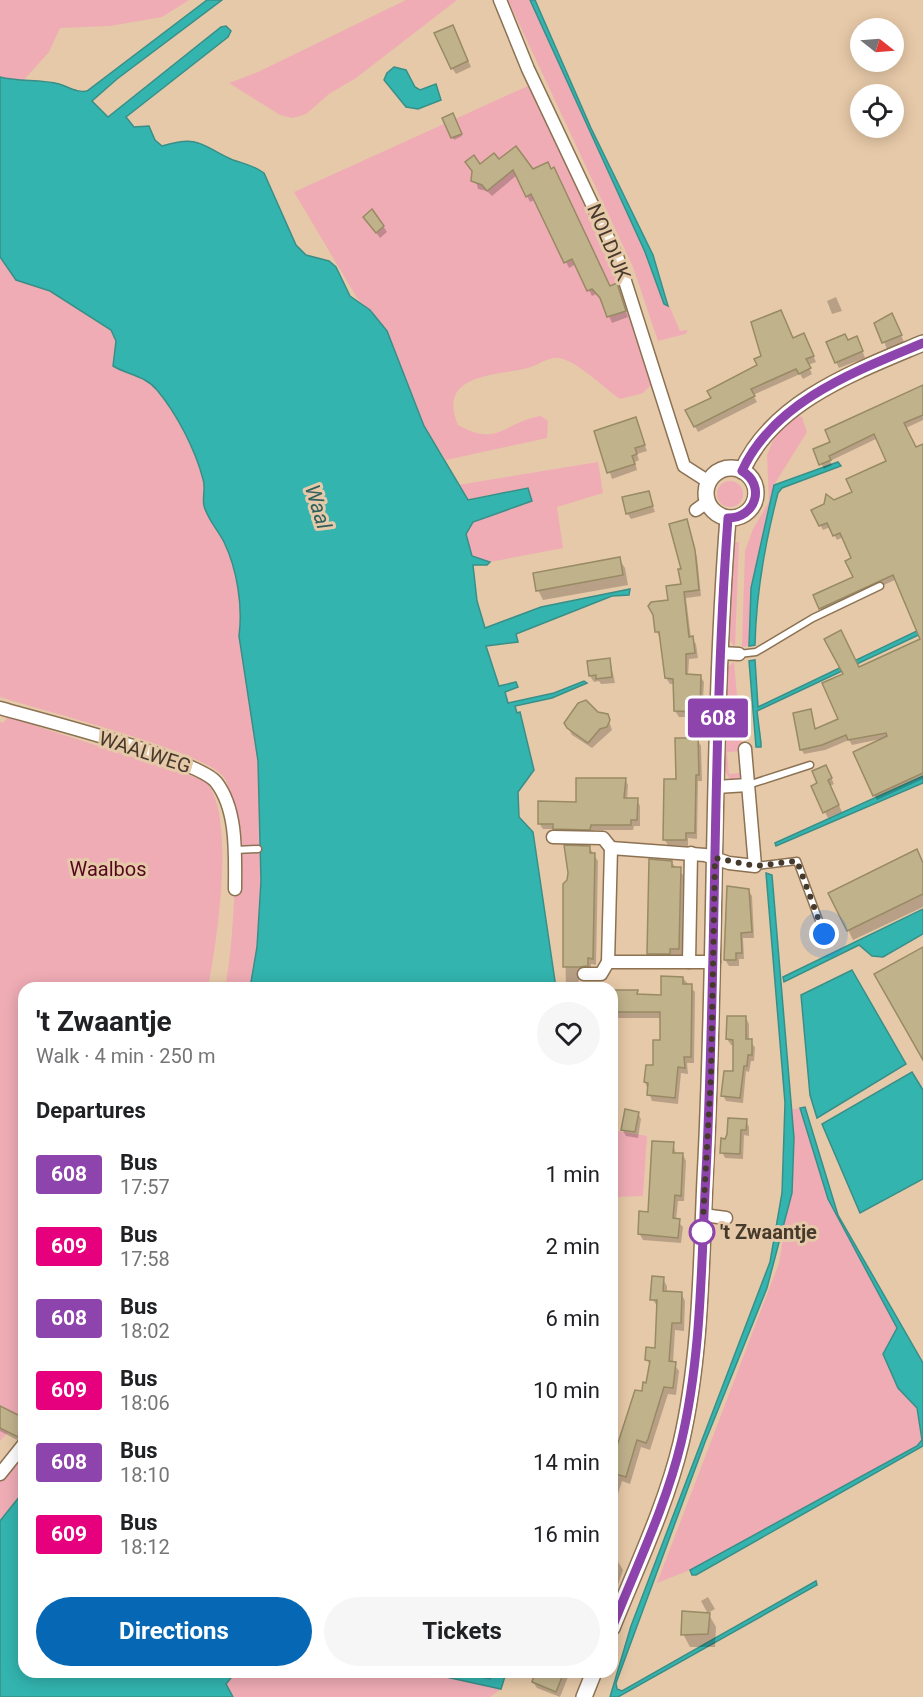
<!DOCTYPE html>
<meta charset="utf-8">
<style>
:root{--surface:#fff;--page:#f6f6f6;--text:#202124;--muted:#757577;--accent:#0668b4}
body{margin:0;font-family:Roboto,sans-serif;background:var(--page);color:var(--text);height:100vh;display:flex;flex-direction:column;font-size:22px;white-space:nowrap}
*{box-sizing:border-box;margin:0}
p{font-size:20px;color:var(--muted)}
.icon{flex:none;width:33px;height:33px;fill:none;stroke:currentColor;stroke-width:2;stroke-linecap:round;stroke-linejoin:round}
.map{position:relative;flex:1;overflow:hidden}
.sheet{position:absolute;left:18px;top:982px;width:600px;height:696px;display:flex;flex-direction:column;background:var(--surface);border-radius:18px;box-shadow:0 3px 15px #0003}
.sheet>*{flex:none}
.badge{padding:0 12px;border-radius:4px;font-size:21px;line-height:39px}
.needle{width:39px;rotate:107deg}
.tools{position:absolute;left:850px;top:18px;display:grid;gap:12px}
.tools a{display:grid;place-items:center;width:54px;height:54px;border-radius:50%;background:var(--surface);box-shadow:0 3px 15px #0003;font-size:30px}
.you{position:absolute;width:30px;height:30px;margin:-15px;border:4px solid #fff;border-radius:50%;background:#1a73e8;box-shadow:0 0 0 9px #1a73e833}
.map>.badge{position:absolute;translate:-50% -50%;box-shadow:0 0 0 3px #fff}
h2{padding:0 18px;font-size:22px;line-height:54px}
.round{display:grid;place-items:center;flex:none;width:63px;height:63px;border-radius:32px;background:var(--page)}
.overview{display:flex;align-items:center;justify-content:space-between;height:102px;padding:0 18px}
h1{font-size:28px;font-weight:700;line-height:45px}
.action{display:flex;gap:12px;margin-top:auto;padding:12px 18px}
.action a{flex:1;height:69px;border-radius:36px;background:var(--accent);color:#fff;font-size:24px;font-weight:700;line-height:69px;text-align:center}
.action a+a{background:var(--page);color:var(--text)}
ul{padding:0;list-style:none}
li{display:flex;align-items:center;gap:18px;height:72px;padding:0 18px}
li div{flex:1}
li b{display:block;font-size:22px}
li em{font-style:normal}
li .badge{min-width:66px;font-weight:700;text-align:center}
.map>svg:first-child{display:block}
</style>
<div class="map">
<svg width="923" height="1697" viewBox="0 0 923 1697">
<rect width="100%" height="100%" fill="#e6c9a8"/>
<g fill="#efacb5">
<polygon points="0,0 189,0 162,17 110,26 60,28 49,52 22,82 0,77"/>
<polygon points="406,0 457,0 356,78 329,94 306,114 293,118 280,115 229,83 258,72"/>
<polygon points="508,0 530,0 645,252 664,304 667,306 668,303 680,331 688,330 685,334 658,341 633,267"/>
<path d="M530,85l82,170 41,128 -10,10 -23,6c-16,-11 -40,-35 -57,-40 -14,-4 -23,6 -35,9 -31,8 -92,5 -70,57 41,23 45,-3 83,-9l7,5 -1,17 -101,22 -22,-34 -37,-95 -30,-33 -63,-106z"/>
<path d="M0,257l16,23 34,11 61,40 5,10 -2,10 9,21c7,2 16,3 22,7 22,13 55,79 59,103 1,8 -1,16 0,23 3,14 13,25 20,37 13,26 19,65 15,94l19,125 3,120 -4,66 -7,41h-25c8,-35 19,-186 -2,-212 -20,-25 -183,-66 -223,-79z"/>
<polygon points="797,416 802,417 807,432 774,485 751,588 749,646 742,647 745,551 753,529 769,502 767,455 775,436"/>
<polygon points="598,462 603,493 557,507 563,548 490,562 472,556 466,534 473,522 480,519 492,494 468,500 458,485"/>
<circle cx="730" cy="494" r="13"/>
<polygon points="733,542 739,542 735,647 729,639"/>
<polygon points="734,662 742,751 727,752 729,774 740,773 739,779 730,779 723,768 728,667"/>
<path d="M8,717l196,63c34,31 12,166 4,208h-184v426l-24,27v-719l3,1z"/>
<path d="M800,1108l28,91 69,129 -12,31c9,16 14,32 30,43l7,38 -5,6 -227,124 -33,13 122,-320 3,-18 3,-134z"/>
<polygon points="612,1130 647,1136 643,1196 612,1197"/>
<polygon points="24,1449 24,1491 0,1521 0,1480"/>
<polygon points="428,1672 501,1689 490,1697 233,1697 226,1684 235,1673"/>
</g>
<g fill="#33b4af" stroke="#398f88" stroke-width="1.5">
<path d="M207,0h15l-105,79 -25,22 16,16 113,-90 5,-1 5,5 -3,6 -102,80 8,10 15,-1 6,14 7,6c40,-12 40,1 71,14 12,4 20,5 31,13l32,72 10,10 23,6 7,6 14,29 20,14 17,21 37,95 44,74 60,-12 4,13 -59,21 -7,12 6,22 18,6 -3,3h-14l4,36 8,27 56,-21 89,-18 -1,6 -17,1 -96,38 2,8 -32,4 13,40 17,-4 2,5 -13,5 3,11 46,-10 30,-12 3,2 -35,15 -37,8 2,7 3,-1 14,58 -16,22 1,25 14,15 23,156h-306l7,-41 4,-66 -3,-120 -19,-125c4,-30 -2,-67 -15,-94 -6,-12 -16,-22 -20,-36 -2,-9 2,-18 -1,-27 -8,-30 -26,-65 -46,-89 -11,-14 -29,-15 -44,-24l3,-25 -5,-11 -61,-39 -34,-11 -16,-23v-180c19,5 40,2 59,7 10,3 18,9 28,7z"/>
<polygon points="530,0 535,0 591,128 653,255 668,306 664,304 645,252"/>
<polygon points="394,67 406,70 415,87 420,90 436,84 441,100 418,109 406,107 384,80 387,73"/>
<path d="M838,462l3,4 -59,22 -4,5c-13,50 -22,100 -23,152l-6,1 2,-58 23,-103z"/>
<polygon points="923,628 923,633 757,711 761,743 761,747 756,747 749,661 755,660 758,707"/>
<polygon points="923,776 923,783 776,846 775,843"/>
<polygon points="766,873 772,875 794,1138 792,1193 767,1288 705,1442 616,1683 617,1689 622,1691 816,1581 817,1585 618,1697 610,1697 631,1626 770,1262 782,1193 785,1103"/>
<polygon points="923,909 923,934 883,957 872,956 859,945 784,982 783,977"/>
<polygon points="852,970 906,1064 817,1118 810,1095 801,995"/>
<polygon points="912,1072 923,1090 923,1179 860,1213 822,1124"/>
<polygon points="805,1107 838,1215 923,1363 923,1446 696,1575 692,1575 690,1570 917,1446 922,1440 917,1408 898,1388 883,1354 897,1328 828,1199 800,1108"/>
<polygon points="24,1491 24,1672 235,1673 226,1684 233,1697 0,1697 0,1521"/>
<polygon points="428,1673 462,1673 490,1679 494,1673 506,1673 501,1689"/>
</g>
<g fill="#0003">
<polygon points="456,33 471,67 456,74 452,68"/>
<polygon points="454,117 462,136 454,140 444,119"/>
<polygon points="516,148 610,287 616,285 628,317 612,323 603,302 596,294 592,296 576,264 569,268 536,199 530,202 517,175 492,196 487,191 478,189 474,173 480,166 499,161"/>
<polygon points="369,223 383,226 387,232 380,238"/>
<polygon points="836,297 842,311 832,314 827,301"/>
<polygon points="895,321 904,342 887,349 876,323"/>
<polygon points="793,340 806,340 816,362 808,365 812,374 803,379 800,374 753,395 757,402 698,432 687,411 713,398"/>
<polygon points="848,341 860,344 865,358 839,368 836,362"/>
<polygon points="923,387 923,420 906,428 915,449 923,445 923,779 877,800 874,795 881,739 852,745 849,740 825,750 804,754 801,749 810,711 816,731 840,720 859,669 922,639 897,579 823,613 820,608 855,578 853,558 843,537 837,540 830,527 823,530 813,511 854,492 888,461 878,438 830,461 832,465 824,469 815,450 832,442"/>
<polygon points="635,419 647,451 637,454 639,460 635,462 637,470 612,479 596,432"/>
<polygon points="648,493 655,512 631,519 627,513"/>
<polygon points="686,521 697,557 701,596 686,598 691,638 696,644 698,658 689,659 688,676 700,676 704,682 702,717 679,717 675,711 675,684 670,684 666,678 660,638 657,632 669,601 683,585"/>
<polygon points="619,559 625,568 628,585 543,600 538,590"/>
<polygon points="610,660 615,683 601,684 599,681 594,682 590,676"/>
<polygon points="583,702 597,713 607,715 612,730 592,748 572,735 565,722"/>
<polygon points="697,739 701,746 702,781 698,781 697,839 688,838 688,846 668,845 664,839 677,781"/>
<polygon points="829,773 834,784 830,786 842,812 828,818 825,812"/>
<polygon points="625,779 628,785 627,800 637,800 640,806 640,826 634,826 633,830 593,830 593,835 558,834 555,829 543,829 539,823"/>
<polygon points="589,847 598,861 596,965 591,964 591,972 583,973 578,982 587,984 589,988 566,988 564,885"/>
<polygon points="671,862 683,875 682,955 673,955 673,960 652,960 649,953"/>
<polygon points="923,864 923,907 853,940 830,893"/>
<polygon points="728,887 748,890 752,896 754,938 743,938 744,959 739,959 739,966 729,966 725,960"/>
<polygon points="683,978 695,992 694,1063 687,1063 688,1074 681,1073 678,1104 652,1101 645,1082 654,1067 661,1041 662,1018 612,1018 612,991 637,991 639,996 662,997"/>
<polygon points="746,1018 749,1024 749,1041 755,1047 754,1061 751,1061 749,1072 746,1071 743,1103 726,1101 723,1095 734,1073 735,1045 731,1045 727,1039"/>
<polygon points="638,1113 641,1119 638,1138 626,1136 622,1129"/>
<polygon points="746,1120 749,1127 749,1136 744,1135 743,1159 725,1158 722,1152 725,1140"/>
<polygon points="673,1143 676,1154 683,1155 686,1161 684,1201 678,1201 676,1220 683,1227 681,1243 643,1240 639,1233 649,1214"/>
<polygon points="663,1279 667,1286 667,1292 681,1293 685,1301 684,1331 675,1330 673,1363 679,1371 676,1395 668,1394 650,1450 641,1447 630,1484 622,1481 612,1513 612,1446 618,1448 647,1384 651,1366 647,1360 657,1349 658,1307 652,1299"/>
<polygon points="0,1408 24,1420 21,1442 0,1431"/>
<polygon points="612,1558 617,1560 623,1570 615,1594 612,1593"/>
<polygon points="708,1597 715,1609 708,1613 716,1627 715,1647 690,1647 683,1634 708,1614 701,1601"/>
<polygon points="536,1672 570,1672 560,1697 537,1688 533,1682"/>
</g>
<g fill="#c0b28b" stroke="#988a64" stroke-width="1.5">
<polygon points="453,25 468,61 451,69 434,33"/>
<polygon points="453,113 462,134 451,138 442,118"/>
<polygon points="516,146 533,169 548,162 551,169 554,167 610,286 617,283 626,311 607,317 600,298 592,289 587,291 572,259 564,263 531,194 526,197 513,170 487,191 482,185 471,181 472,171 465,162 474,155 480,164 494,153 499,159"/>
<polygon points="372,209 384,226 376,233 363,217"/>
<polygon points="781,310 793,338 804,333 814,356 806,359 811,368 799,374 796,369 751,389 755,396 694,427 685,410 711,398 707,391 757,365 754,359 761,356 751,322"/>
<polygon points="892,313 902,335 882,343 874,323"/>
<polygon points="845,334 848,340 857,336 863,351 835,363 826,342"/>
<polygon points="923,385 923,415 904,423 916,447 923,444 923,773 873,796 853,752 887,736 886,733 848,740 846,735 822,745 800,750 793,713 811,709 815,729 838,719 822,683 843,674 824,639 841,630 859,667 920,639 893,575 819,609 813,595 853,577 845,561 851,558 840,533 833,536 827,523 819,526 811,510 824,504 826,494 834,500 852,492 846,479 886,461 874,434 829,456 831,460 819,465 813,449 830,442 825,430"/>
<polygon points="636,417 645,445 635,448 637,454 632,456 635,464 607,473 594,431"/>
<polygon points="649,491 653,506 626,514 622,497"/>
<polygon points="687,519 695,550 699,590 684,592 689,637 693,636 695,653 686,654 686,674 701,675 700,712 674,711 673,679 665,678 659,632 655,632 653,615 648,606 651,602 668,600 666,586 681,584 678,569 681,569 669,524"/>
<polygon points="620,557 623,575 536,591 533,573"/>
<polygon points="610,658 612,677 596,679 596,675 589,676 587,661"/>
<polygon points="586,700 598,712 608,714 610,720 607,727 600,729 588,743 567,728 564,723 578,703"/>
<polygon points="675,738 698,738 699,775 696,775 695,833 686,833 686,840 663,840 664,779 676,779"/>
<polygon points="826,765 832,778 828,780 839,805 823,813 811,786 817,783 812,771"/>
<polygon points="576,778 626,778 624,798 638,798 637,820 631,820 631,825 591,825 590,830 553,829 553,824 538,824 538,801 576,802"/>
<polygon points="564,845 590,846 590,853 595,853 593,959 588,958 588,966 579,967 563,967 563,884 567,880 568,873"/>
<polygon points="917,849 923,863 923,894 847,931 828,893"/>
<polygon points="649,859 672,861 672,867 681,867 679,949 670,949 670,954 647,954"/>
<polygon points="727,886 749,889 752,932 741,933 742,953 736,953 736,960 724,960"/>
<polygon points="923,947 923,1060 874,974"/>
<polygon points="661,976 683,977 683,984 692,984 691,1057 684,1057 685,1068 678,1067 675,1098 647,1095 648,1083 644,1082 646,1065 653,1065 653,1040 660,1040 660,1012 612,1012 612,990 638,990 637,994 661,995"/>
<polygon points="727,1016 746,1016 746,1039 752,1039 752,1055 748,1055 747,1066 744,1066 740,1098 721,1096 724,1071 733,1071 733,1040 726,1039"/>
<polygon points="625,1109 639,1112 635,1132 621,1130"/>
<polygon points="728,1118 747,1119 746,1130 741,1130 740,1154 720,1153 721,1138 725,1139 727,1134"/>
<polygon points="652,1141 674,1142 673,1153 683,1153 681,1196 675,1195 673,1218 680,1219 678,1238 638,1234 639,1211 648,1212"/>
<polygon points="652,1276 664,1277 663,1291 682,1292 681,1323 672,1323 669,1361 676,1362 673,1388 664,1387 648,1439 646,1443 637,1440 626,1477 612,1473 612,1445 617,1446 635,1390 642,1391 643,1382 646,1383 650,1361 645,1360 646,1347 655,1348 657,1300 650,1300"/>
<polygon points="0,1406 24,1418 18,1437 0,1428"/>
<polygon points="682,1611 710,1613 708,1634 681,1635"/>
<polygon points="535,1672 564,1672 556,1692 532,1682"/>
</g>
<g fill="none" stroke-linecap="round" stroke-linejoin="round">
<g stroke="#8c7253" stroke-width="9">
<g id="service">
<polyline points="739,654 756,652 813,618 880,586"/>
<polyline points="748,785 810,765"/>
<polyline points="235,850 258,849"/>
<polyline points="755,866 797,861 824,934"/>
</g>
</g>
<g stroke="#8c7253" stroke-width="15">
<g id="minor">
<polyline points="500,0 528,69 618,259 684,466 709,482"/>
<polyline points="696,510 707,502"/>
<polyline points="721,653 739,654"/>
<path d="M0,708c38,11 197,51 216,74 22,28 19,74 19,107"/>
<polyline points="716,787 748,785"/>
<polyline points="553,837 603,838 611,848"/>
<polyline points="689,962 691,853"/>
<polyline points="714,962 608,962 611,848 705,855 729,863 755,866 745,749"/>
<polyline points="584,974 601,974 608,962"/>
<polyline points="703,1215 726,1218"/>
<polyline points="0,1474 24,1444"/>
</g>
</g>
<g stroke="#8c7253" stroke-width="18">
<g id="tertiary">
<circle cx="731" cy="493" r="25"/>
<path d="M742,471c31,-70 115,-100 181,-128"/>
<path d="M612,1628c24,-60 54,-122 69,-185 20,-86 20,-177 24,-264 12,-220 6,-441 23,-661"/>
<polyline points="584,1697 594,1672"/>
</g>
</g>
<use href="#service" stroke="#fff" stroke-width="6"/>
<use href="#minor" stroke="#fff" stroke-width="12"/>
<use href="#tertiary" stroke="#fff" stroke-width="15"/>
</g>
<g fill="none" stroke-linecap="round" stroke-linejoin="round">
<g stroke="#fff" stroke-width="14">
<path id="line" d="M612,1628c24,-61 54,-122 69,-185 21,-88 20,-181 25,-270 11,-218 6,-437 22,-655 28,0 38,-33 14,-47 32,-70 114,-100 181,-128"/>
</g>
<use href="#line" stroke="#8e44ad" stroke-width="9"/>
<polyline stroke="#463a2d" stroke-width="6" stroke-dasharray="0 10.8" points="702,1232 702,1238 711,1075 715,858 755,866 797,861 824,934"/>
</g>
<circle fill="#fff" stroke="#8e44ad" stroke-width="3" cx="702" cy="1232" r="12"/>
<g text-anchor="middle" dominant-baseline="central" stroke-width="6" stroke-linejoin="round" paint-order="stroke">
<g font-size="20" fill="#463a2d" stroke="#e6c9a8">
<text transform="translate(609 242) rotate(67)">NOLDIJK</text>
<text transform="translate(145 752) rotate(18)">WAALWEG</text>
</g>
<g font-size="20" fill="#57061f" stroke="#e6c9a8">
<text x="108" y="869">Waalbos</text>
</g>
<g font-size="20" font-weight="bold" fill="#463a2d" stroke="#e6c9a8" text-anchor="start">
<text x="720" y="1232">'t Zwaantje</text>
</g>
<g font-size="21" font-style="italic" fill="#2c5f5d" stroke="#e6c9a8">
<text transform="translate(318 507) rotate(73)">Waal</text>
</g>
</g>
</svg>
<div class="tools">
<a><svg class="needle" viewBox="-14 -14 28 28"><path d="M0-13l5 13h-10z" fill="#e53935"/><path d="M0 13l5-13h-10z" fill="#757577"/></svg></a>
<a><svg class="icon" aria-label="locate" viewBox="0 0 24 24"><circle cx="12" cy="12" r="6"/><path d="M12 2v4M12 18v4M2 12h4M18 12h4"/></svg></a>
</div>
<div class="you" style="left:824px;top:934px"></div>
<b class="badge" style="left:718px;top:718px;background:#8e44ad;color:#fff">608</b>
<section class="sheet">
<div class="overview"><div><h1>'t Zwaantje</h1><p>Walk · 4 min · 250 m</p></div><a class="round"><svg class="icon" aria-label="heart" viewBox="0 0 24 24"><path d="M12 20l-8-8c-3-5 5-10 8-4 3-6 11-1 8 4z"/></svg></a></div>
<h2>Departures</h2>
<ul>
<li><span class="badge" style="background:#8e44ad;color:#fff">608</span><div><b>Bus</b><p>17:57</p></div><em>1 min</em></li>
<li><span class="badge" style="background:#e6007e;color:#fff">609</span><div><b>Bus</b><p>17:58</p></div><em>2 min</em></li>
<li><span class="badge" style="background:#8e44ad;color:#fff">608</span><div><b>Bus</b><p>18:02</p></div><em>6 min</em></li>
<li><span class="badge" style="background:#e6007e;color:#fff">609</span><div><b>Bus</b><p>18:06</p></div><em>10 min</em></li>
<li><span class="badge" style="background:#8e44ad;color:#fff">608</span><div><b>Bus</b><p>18:10</p></div><em>14 min</em></li>
<li><span class="badge" style="background:#e6007e;color:#fff">609</span><div><b>Bus</b><p>18:12</p></div><em>16 min</em></li>
</ul>
<div class="action"><a>Directions</a><a>Tickets</a></div>
</section>
</div>
